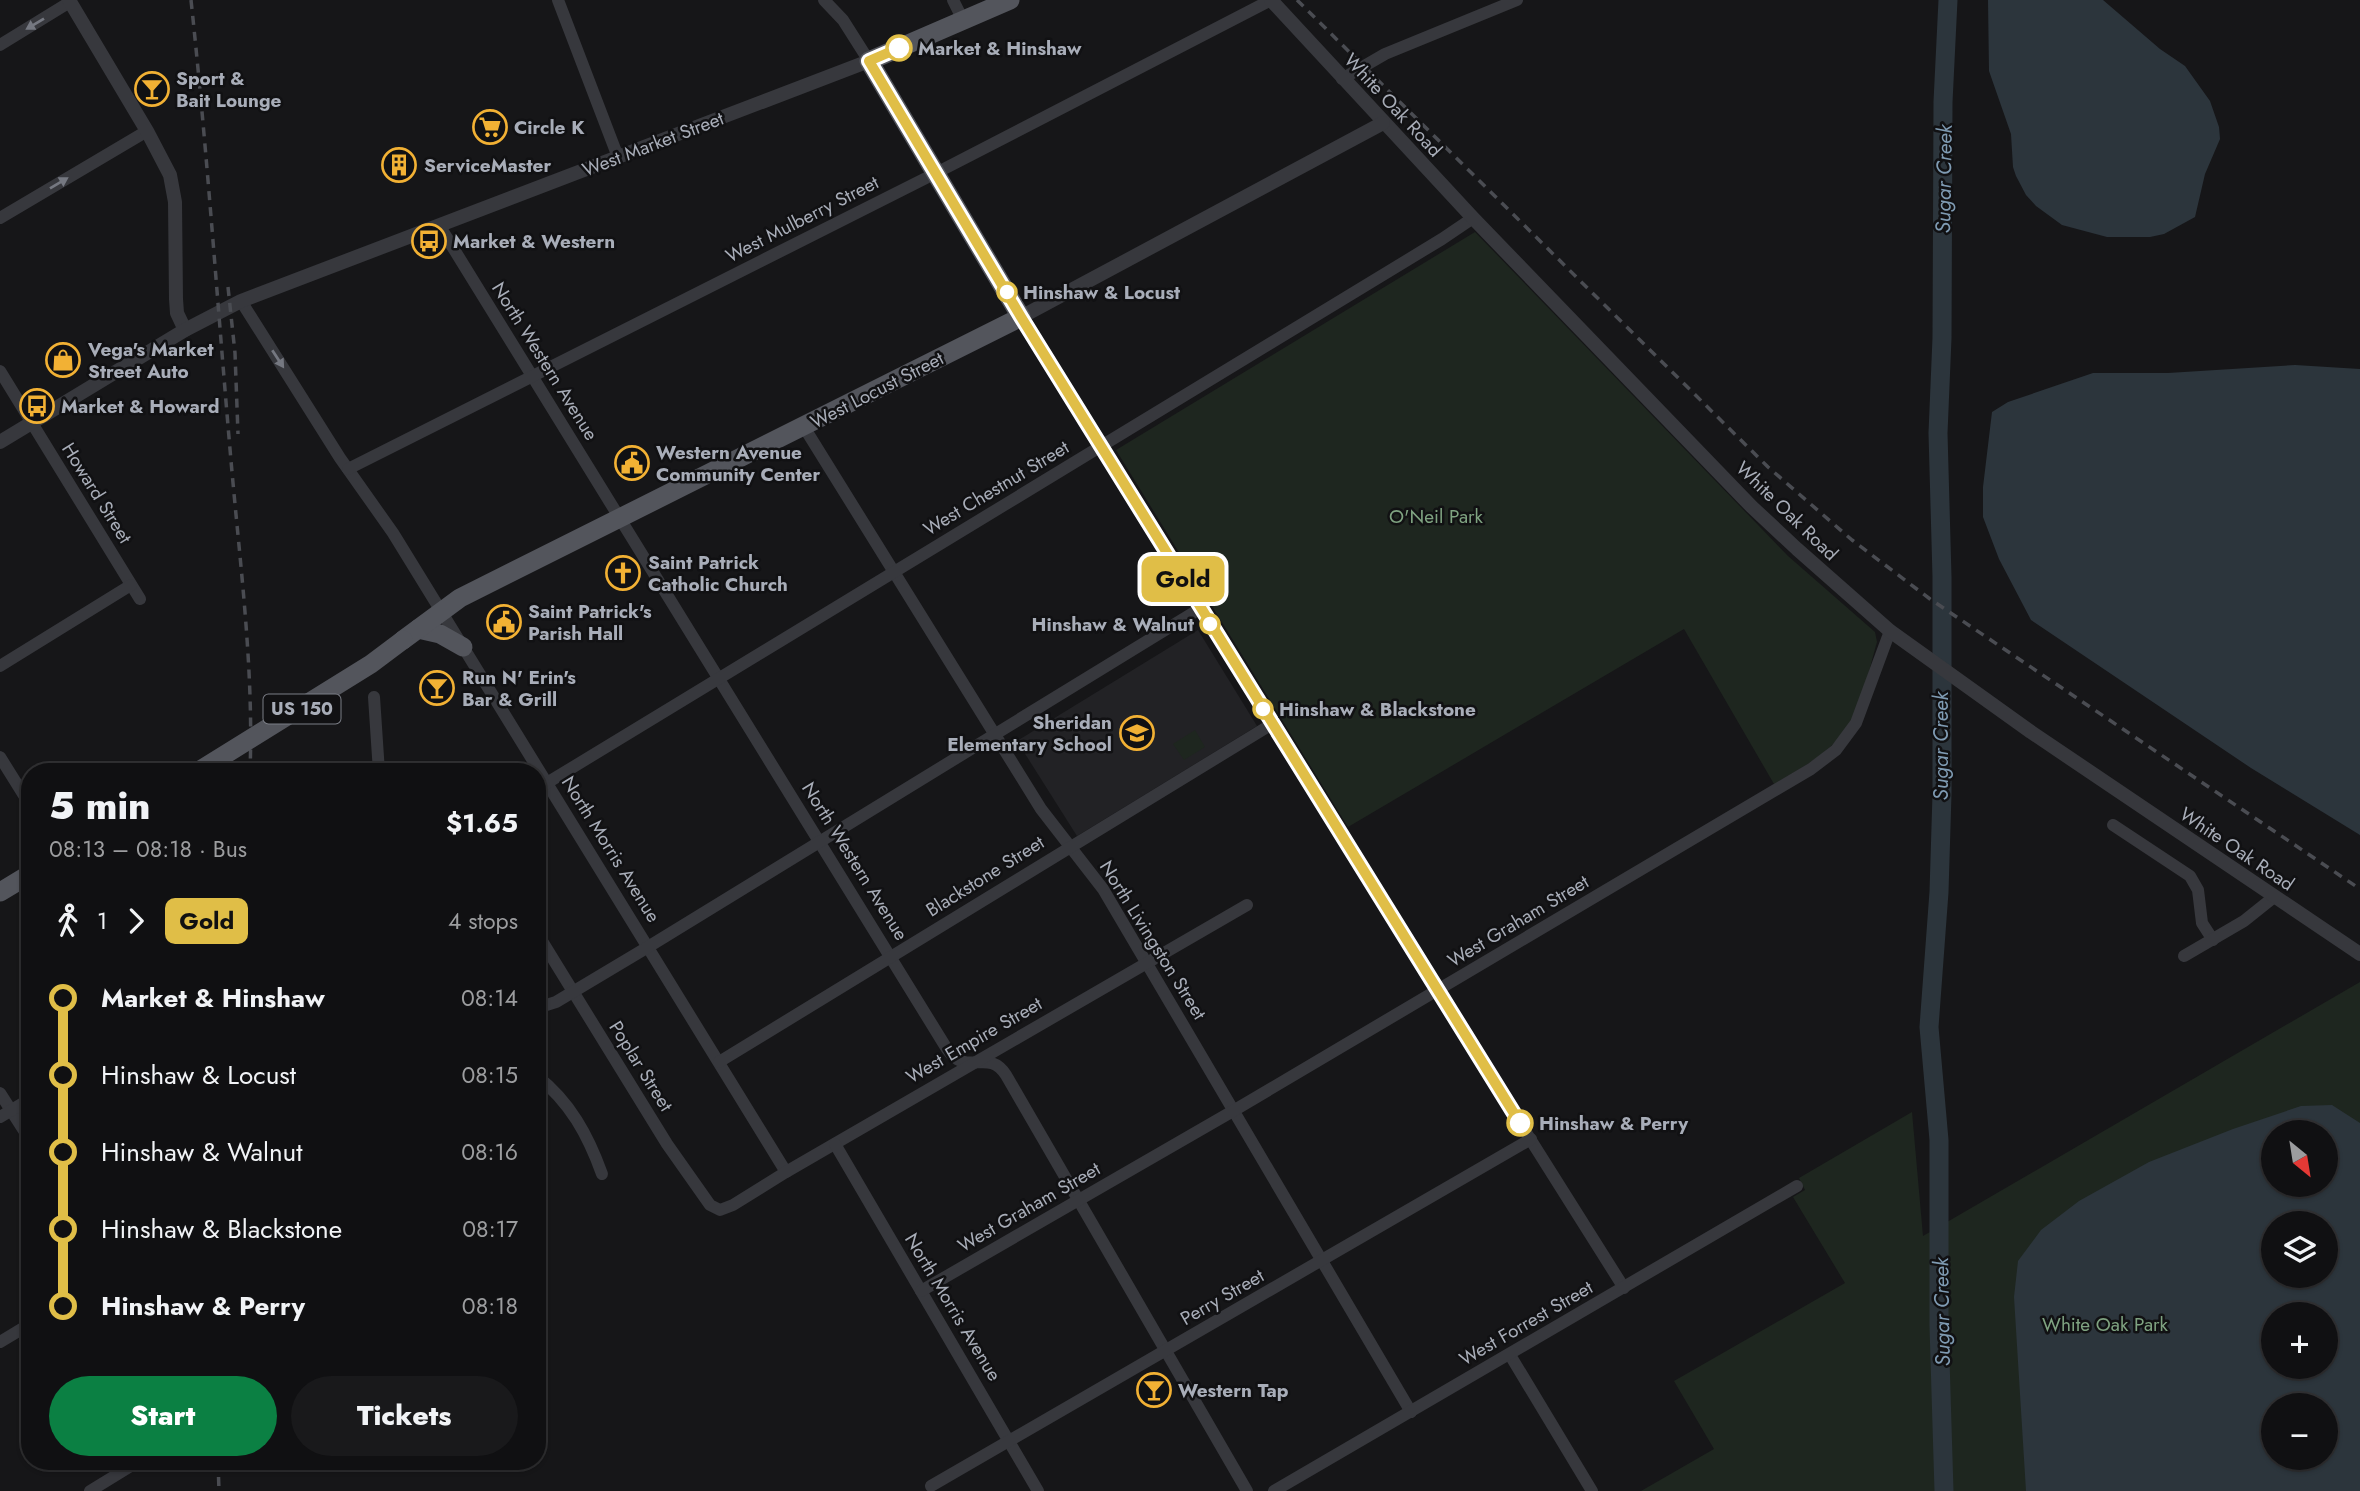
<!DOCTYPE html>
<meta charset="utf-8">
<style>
:root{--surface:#101012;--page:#19191b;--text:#f1f3f6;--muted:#9c9d9f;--line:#303032;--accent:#0b8043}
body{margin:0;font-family:Jost,sans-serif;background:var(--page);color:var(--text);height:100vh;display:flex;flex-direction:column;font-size:26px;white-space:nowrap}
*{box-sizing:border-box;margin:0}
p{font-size:23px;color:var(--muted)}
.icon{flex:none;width:38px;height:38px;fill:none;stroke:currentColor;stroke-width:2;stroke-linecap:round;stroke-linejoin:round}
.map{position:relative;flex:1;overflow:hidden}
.details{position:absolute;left:21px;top:763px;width:525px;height:707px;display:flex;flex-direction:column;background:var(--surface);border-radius:28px;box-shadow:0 2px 5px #0004,0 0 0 2px var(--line)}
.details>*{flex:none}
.badge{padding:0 14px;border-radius:10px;font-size:24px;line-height:46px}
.needle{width:46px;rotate:150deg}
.fabs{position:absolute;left:2261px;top:1120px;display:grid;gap:14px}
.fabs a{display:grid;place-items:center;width:77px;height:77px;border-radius:50%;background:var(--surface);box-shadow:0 2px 5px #0004,0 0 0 2px var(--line);font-size:35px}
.map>.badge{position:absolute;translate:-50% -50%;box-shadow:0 0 0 4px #fff}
.legs{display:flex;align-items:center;gap:10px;height:77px;padding:0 28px;font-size:23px}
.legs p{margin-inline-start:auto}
.head{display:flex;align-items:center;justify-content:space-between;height:119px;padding:0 28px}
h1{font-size:38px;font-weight:800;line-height:52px}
.action{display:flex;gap:14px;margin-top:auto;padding:14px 28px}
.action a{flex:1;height:80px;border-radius:42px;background:var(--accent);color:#fff;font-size:28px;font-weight:800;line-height:80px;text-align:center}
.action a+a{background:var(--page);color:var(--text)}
ul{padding:0 28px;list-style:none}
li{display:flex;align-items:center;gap:24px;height:77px;font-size:26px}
li i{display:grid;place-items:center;width:10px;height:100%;margin:0 9px;background:currentColor}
li i::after{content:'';width:18px;height:18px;margin:-9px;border:5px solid;border-radius:50%;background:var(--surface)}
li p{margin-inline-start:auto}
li:first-child i{background:linear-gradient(#0000 50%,currentColor 0)}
li:last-child i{background:linear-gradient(currentColor 50%,#0000 0)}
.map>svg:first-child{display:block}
</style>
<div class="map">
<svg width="2360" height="1491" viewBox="0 0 2360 1491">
<rect width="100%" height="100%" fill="#161618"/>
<polygon fill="#222225" points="1198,630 1257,726 1077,836 1017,741"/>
<g fill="#1e261f" fill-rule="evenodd">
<path d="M1475,232l313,324 87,76 2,10c-9,30 -15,70 -37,95 -17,20 -44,34 -66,47l-90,-155 -336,198 -232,-377z"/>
<polygon points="1195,730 1205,747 1184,760 1173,744"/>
<path d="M2360,982v509h-719l73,-42 -40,-68 171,-98 -52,-86 12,-7 -6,-12 113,-66 11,124zM2273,1132h53v53h-53zM2273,1223h53v53h-53zM2273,1314h53v53h-53zM2273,1405h53v53h-53z"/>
</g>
<g fill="#2c353c" fill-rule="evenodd">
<polygon points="1988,0 2103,0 2160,49 2185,66 2210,101 2219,127 2220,139 2205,174 2195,217 2164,234 2150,237 2107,237 2062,225 2036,206 2026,195 2016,176 2013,167 2011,134 1989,71"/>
<polygon points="2295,365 2360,369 2360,835 2251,768 2031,620 1999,559 1983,517 1983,487 1992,412 2008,402 2093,373 2168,373"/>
<path d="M2332,1105l28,18v368h-334l-12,-194 4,-36 23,-31 38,-29 70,-39 84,-33 68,-23zM2273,1132h53v53h-53zM2326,1223v53h-53v-53zM2273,1314h53v53h-53zM2273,1405h53v53h-53z"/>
</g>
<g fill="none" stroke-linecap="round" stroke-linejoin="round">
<polyline stroke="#2c353c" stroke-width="19" points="1944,1491 1939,1326 1939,1140 1929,1027 1939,892 1942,794 1942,577 1938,433 1942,338 1943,102 1948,0"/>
<g stroke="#37383d" stroke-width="12">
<polyline points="558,0 618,157"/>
<polyline points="824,0 843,20 869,61"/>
<polyline points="953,0 963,20"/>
<polyline points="0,45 70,2"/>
<polyline points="1342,79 1385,54 1517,0"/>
<polyline points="0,218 147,131"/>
<path d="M439,225l508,824c20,29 41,-2 59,26l241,416"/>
<polyline points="241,301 340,458 393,533 786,1172"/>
<polyline points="1021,317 1437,991 1624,1288"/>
<polyline points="0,371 140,599"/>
<polyline points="804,427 1041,809 1103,889 1411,1412"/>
<polyline points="348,469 936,173 1271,0"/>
<polyline points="0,666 131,585"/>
<polyline points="374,697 379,772"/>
<polyline points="0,757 30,805"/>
<polyline points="537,789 1442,239 1473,218"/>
<polyline points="2113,825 2190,876 2198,890 2202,923 2213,940"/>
<polyline points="537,933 667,1144 710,1205 720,1210 733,1205 786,1172 1247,905"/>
<polyline points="2184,956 2244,921 2274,897"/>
<polyline points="537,1008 556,1002 648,947 1201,608"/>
<polyline points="719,1062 1272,724"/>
<path d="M537,1076c33,26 51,59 65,98"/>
<polyline points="0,1093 30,1140"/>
<polyline points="0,1117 30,1099"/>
<polyline points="835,1144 1038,1491"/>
<polyline points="921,1291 1233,1111 1811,769 1836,750 1856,723 1890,631"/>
<polyline points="0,1342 30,1324"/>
<polyline points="1510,1355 1592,1491"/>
<polyline points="931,1486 1531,1139"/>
<polyline points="90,1491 139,1461"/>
<polyline points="1274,1491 1797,1186"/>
</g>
<g stroke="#37383d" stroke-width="14">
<polyline points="69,0 147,131 170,175 175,202 176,299 177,313 185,330"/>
<polyline points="1271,0 1473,218 1752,507 1797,549 1890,631 2031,732 2360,954"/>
<polyline points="1021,317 1383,123"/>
<polyline points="0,442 185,330 241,301 869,61"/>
</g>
<g stroke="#53555c" stroke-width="19">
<polyline points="418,629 440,634 463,647"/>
<polyline points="403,640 460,598 1021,317 869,61 1010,0"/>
<polyline points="0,892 30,874"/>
</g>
<g stroke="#4a4c52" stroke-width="3.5" stroke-dasharray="9 7" stroke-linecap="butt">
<path d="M191,0c16,149 26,299 39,449 9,108 24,215 20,323"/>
<polyline points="1297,0 1768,467 1852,540 1930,599 2360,889"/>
<polyline points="228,287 235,353 238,434"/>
<polyline points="218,1461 219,1491"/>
</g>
<polyline stroke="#53555c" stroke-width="19" points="197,772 371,664 403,640"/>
</g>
<defs><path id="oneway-solid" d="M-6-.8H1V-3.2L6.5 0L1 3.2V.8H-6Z" transform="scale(1.75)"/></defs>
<g fill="#757881">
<use href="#oneway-solid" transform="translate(35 24) rotate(149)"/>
<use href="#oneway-solid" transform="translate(59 183) rotate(-31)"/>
<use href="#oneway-solid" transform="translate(278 359) rotate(57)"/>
</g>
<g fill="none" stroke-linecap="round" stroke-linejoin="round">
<g stroke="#fff" stroke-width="16">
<polyline id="line-1" points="899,48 869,61 1021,317 1520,1123"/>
</g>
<use href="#line-1" stroke="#e0be47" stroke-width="10"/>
</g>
<defs>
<g id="bar-ring" transform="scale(1.75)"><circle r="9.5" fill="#111113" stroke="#f2b134" stroke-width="1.5"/><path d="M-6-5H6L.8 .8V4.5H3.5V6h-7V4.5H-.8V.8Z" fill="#f2b134"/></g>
<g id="supermarket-ring" transform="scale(1.75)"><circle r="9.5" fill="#111113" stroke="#f2b134" stroke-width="1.5"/><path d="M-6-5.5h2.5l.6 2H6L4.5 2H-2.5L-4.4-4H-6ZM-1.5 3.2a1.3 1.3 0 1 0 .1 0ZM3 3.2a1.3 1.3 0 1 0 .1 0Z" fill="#f2b134"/></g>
<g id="building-ring" transform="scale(1.75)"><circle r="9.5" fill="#111113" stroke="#f2b134" stroke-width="1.5"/><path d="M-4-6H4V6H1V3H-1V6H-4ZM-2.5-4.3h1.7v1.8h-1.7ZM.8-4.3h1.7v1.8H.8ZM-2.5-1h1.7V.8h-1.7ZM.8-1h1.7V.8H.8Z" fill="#f2b134"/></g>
<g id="bus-ring" transform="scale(1.75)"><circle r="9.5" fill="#111113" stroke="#f2b134" stroke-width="1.5"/><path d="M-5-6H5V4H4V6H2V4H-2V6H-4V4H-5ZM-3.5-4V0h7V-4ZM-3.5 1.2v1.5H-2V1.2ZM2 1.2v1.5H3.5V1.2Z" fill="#f2b134"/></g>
<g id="shop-ring" transform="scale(1.75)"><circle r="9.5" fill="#111113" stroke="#f2b134" stroke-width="1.5"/><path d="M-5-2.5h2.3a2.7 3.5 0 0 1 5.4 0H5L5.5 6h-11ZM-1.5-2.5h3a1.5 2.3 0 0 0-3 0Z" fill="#f2b134"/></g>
<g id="civic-ring" transform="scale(1.75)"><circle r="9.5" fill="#111113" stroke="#f2b134" stroke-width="1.5"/><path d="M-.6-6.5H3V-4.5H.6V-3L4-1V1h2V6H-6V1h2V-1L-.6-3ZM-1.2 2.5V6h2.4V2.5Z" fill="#f2b134"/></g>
<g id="church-ring" transform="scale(1.75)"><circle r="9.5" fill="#111113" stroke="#f2b134" stroke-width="1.5"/><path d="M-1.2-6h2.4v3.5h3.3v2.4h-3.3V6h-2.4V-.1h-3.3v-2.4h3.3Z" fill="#f2b134"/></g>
<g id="school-ring" transform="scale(1.75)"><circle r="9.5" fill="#111113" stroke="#f2b134" stroke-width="1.5"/><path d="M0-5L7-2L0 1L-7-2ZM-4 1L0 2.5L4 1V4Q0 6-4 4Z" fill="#f2b134"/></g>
</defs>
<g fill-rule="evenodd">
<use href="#bar-ring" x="152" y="89"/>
<use href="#supermarket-ring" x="490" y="127"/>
<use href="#building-ring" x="399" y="165"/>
<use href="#bus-ring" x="429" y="241"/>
<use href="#shop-ring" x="63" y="360"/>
<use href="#bus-ring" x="37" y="406"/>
<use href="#civic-ring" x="632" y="463"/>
<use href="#church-ring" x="623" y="573"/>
<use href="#civic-ring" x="504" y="622"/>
<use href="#bar-ring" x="437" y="688"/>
<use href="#school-ring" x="1137" y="733"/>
<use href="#bar-ring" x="1154" y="1390"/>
</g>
<g fill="#fff" stroke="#e0be47" stroke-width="3.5">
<circle cx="899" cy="48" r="12"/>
<circle cx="1007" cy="292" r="9"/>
<circle cx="1210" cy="624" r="9"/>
<circle cx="1263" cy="709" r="9"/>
<circle cx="1520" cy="1123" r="12"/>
</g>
<g text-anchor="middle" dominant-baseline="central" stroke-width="5" stroke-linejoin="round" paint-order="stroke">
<rect fill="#111113" stroke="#7b7e86" stroke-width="2" x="263.5" y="694.5" width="77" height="29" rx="5"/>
<g font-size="18" font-weight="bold" fill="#a8adb8">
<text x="302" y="709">US 150</text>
</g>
<g font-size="19" font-weight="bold" fill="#a8adb8" stroke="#111113" text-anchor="start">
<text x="918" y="48">Market &amp; Hinshaw</text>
<text x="1023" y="292">Hinshaw &amp; Locust</text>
<text x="1194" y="624" text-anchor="end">Hinshaw &amp; Walnut</text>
<text x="1279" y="709">Hinshaw &amp; Blackstone</text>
<text x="1539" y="1123">Hinshaw &amp; Perry</text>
</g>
<g font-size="19" font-weight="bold" fill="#a8adb8" stroke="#111113" text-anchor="start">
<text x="176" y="78">Sport &amp;<tspan x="176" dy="22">Bait Lounge</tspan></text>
<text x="514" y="127">Circle K</text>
<text x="424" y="165">ServiceMaster</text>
<text x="453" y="241">Market &amp; Western</text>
<text x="88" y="349">Vega's Market<tspan x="88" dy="22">Street Auto</tspan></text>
<text x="61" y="406">Market &amp; Howard</text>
<text x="656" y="452">Western Avenue<tspan x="656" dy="22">Community Center</tspan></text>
<text x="648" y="562">Saint Patrick<tspan x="648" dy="22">Catholic Church</tspan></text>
<text x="528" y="611">Saint Patrick's<tspan x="528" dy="22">Parish Hall</tspan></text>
<text x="462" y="677">Run N' Erin's<tspan x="462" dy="22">Bar &amp; Grill</tspan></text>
<text x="1112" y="722" text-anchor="end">Sheridan<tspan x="1112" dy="22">Elementary School</tspan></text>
<text x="1178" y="1390">Western Tap</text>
</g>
<g font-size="19" fill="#a8adb8" stroke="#111113">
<text transform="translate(1393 105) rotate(47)">White Oak Road</text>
<text transform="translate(653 144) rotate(-21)">West Market Street</text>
<text transform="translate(802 219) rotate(-27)">West Mulberry Street</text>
<text transform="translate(545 361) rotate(58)">North Western Avenue</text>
<text transform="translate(877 390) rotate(-27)">West Locust Street</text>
<text transform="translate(996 488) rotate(-31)">West Chestnut Street</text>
<text transform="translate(97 493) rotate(58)">Howard Street</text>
<text transform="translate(1787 511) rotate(44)">White Oak Road</text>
<text transform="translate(611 849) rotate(58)">North Morris Avenue</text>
<text transform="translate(2237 849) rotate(34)">White Oak Road</text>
<text transform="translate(855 861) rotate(58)">North Western Avenue</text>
<text transform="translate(985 876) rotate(-32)">Blackstone Street</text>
<text transform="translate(1518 921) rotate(-31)">West Graham Street</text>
<text transform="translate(1153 940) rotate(58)">North Livingston Street</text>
<text transform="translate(974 1040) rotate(-30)">West Empire Street</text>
<text transform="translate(641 1066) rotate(58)">Poplar Street</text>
<text transform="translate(1029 1207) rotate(-30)">West Graham Street</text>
<text transform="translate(1222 1297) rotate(-30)">Perry Street</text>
<text transform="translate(953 1307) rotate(59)">North Morris Avenue</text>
<text transform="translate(1526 1323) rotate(-30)">West Forrest Street</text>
</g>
<g font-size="19" fill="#7fa381" stroke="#111113">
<text x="1436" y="516">O'Neil Park</text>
<text x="2105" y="1324">White Oak Park</text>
</g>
<g font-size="21" font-style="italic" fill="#7f9bb3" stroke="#111113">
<text transform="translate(1944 179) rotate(-89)">Sugar Creek</text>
<text transform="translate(1941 746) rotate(-90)">Sugar Creek</text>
<text transform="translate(1942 1312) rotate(-91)">Sugar Creek</text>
</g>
</g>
</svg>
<div class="fabs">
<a><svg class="needle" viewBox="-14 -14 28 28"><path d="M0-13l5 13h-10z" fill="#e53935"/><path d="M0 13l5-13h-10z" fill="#9c9d9f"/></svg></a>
<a><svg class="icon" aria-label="layers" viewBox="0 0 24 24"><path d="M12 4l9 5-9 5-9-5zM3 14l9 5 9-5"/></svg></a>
<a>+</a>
<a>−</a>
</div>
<b class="badge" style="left:1183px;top:579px;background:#e0be47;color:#111">Gold</b>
<section class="details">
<div class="head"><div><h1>5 min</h1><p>08:13 – 08:18 · Bus</p></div><b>$1.65</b></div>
<div class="legs"><svg class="icon" aria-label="walk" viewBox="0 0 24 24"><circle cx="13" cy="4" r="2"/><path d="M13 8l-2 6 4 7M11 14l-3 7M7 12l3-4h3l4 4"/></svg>1<svg class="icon" aria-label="forward" viewBox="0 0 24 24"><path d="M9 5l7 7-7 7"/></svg><b class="badge" style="background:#e0be47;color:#111">Gold</b><p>4 stops</p></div>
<ul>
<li><i style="color:#e0be47"></i><b>Market &amp; Hinshaw</b><p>08:14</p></li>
<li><i style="color:#e0be47"></i><span>Hinshaw &amp; Locust</span><p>08:15</p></li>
<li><i style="color:#e0be47"></i><span>Hinshaw &amp; Walnut</span><p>08:16</p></li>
<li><i style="color:#e0be47"></i><span>Hinshaw &amp; Blackstone</span><p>08:17</p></li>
<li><i style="color:#e0be47"></i><b>Hinshaw &amp; Perry</b><p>08:18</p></li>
</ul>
<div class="action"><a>Start</a><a>Tickets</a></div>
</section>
</div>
